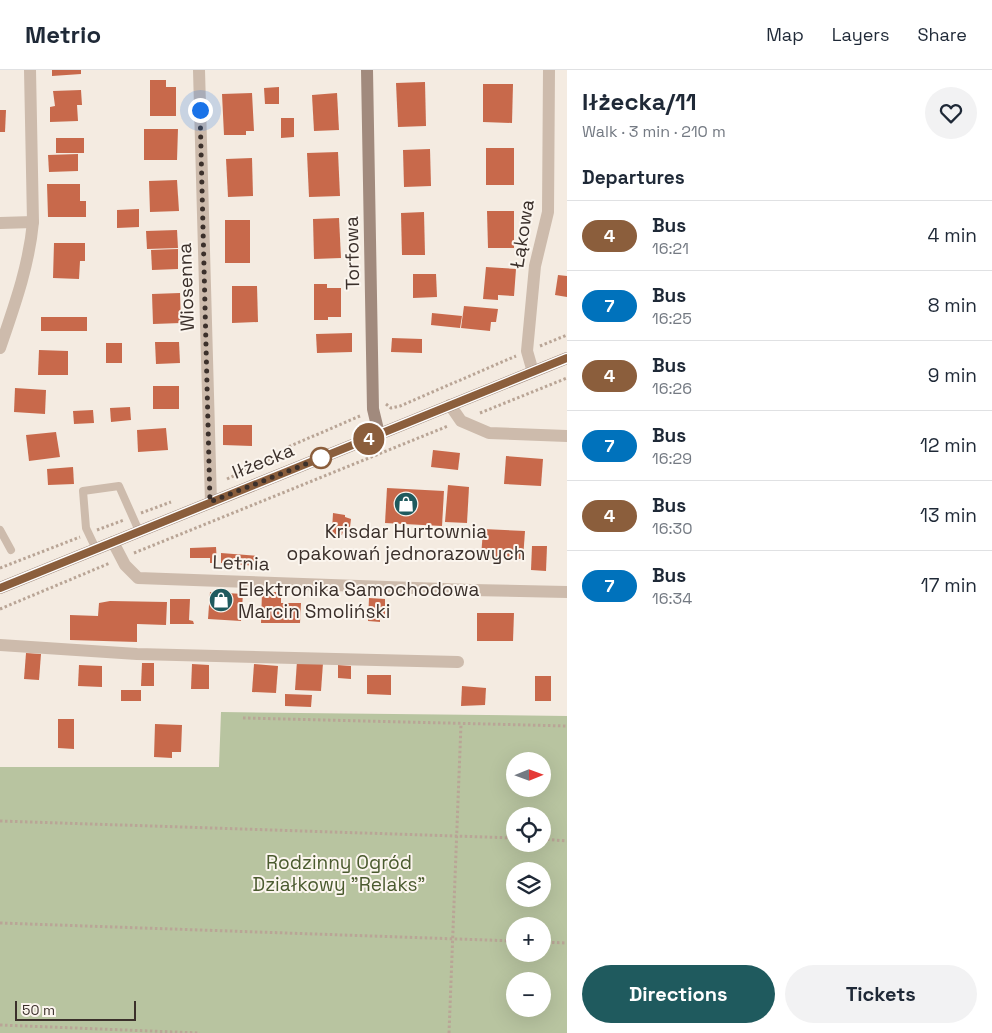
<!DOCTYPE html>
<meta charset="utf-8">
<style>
:root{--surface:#fff;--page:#f2f2f3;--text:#1f2937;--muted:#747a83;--line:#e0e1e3;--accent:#1f5a5e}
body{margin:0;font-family:"Space Grotesk",sans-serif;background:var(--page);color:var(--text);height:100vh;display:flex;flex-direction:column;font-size:19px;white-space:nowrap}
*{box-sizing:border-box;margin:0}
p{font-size:16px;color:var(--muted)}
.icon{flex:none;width:28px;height:28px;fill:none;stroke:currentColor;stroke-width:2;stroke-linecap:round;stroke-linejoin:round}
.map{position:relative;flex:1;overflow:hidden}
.side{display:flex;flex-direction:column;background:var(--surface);width:425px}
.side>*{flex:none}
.badge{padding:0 10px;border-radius:16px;font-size:18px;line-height:32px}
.needle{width:32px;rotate:89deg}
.controls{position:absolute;left:506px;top:682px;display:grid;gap:10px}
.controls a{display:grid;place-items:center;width:45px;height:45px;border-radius:50%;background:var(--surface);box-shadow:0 5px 20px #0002;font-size:25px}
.scale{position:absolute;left:15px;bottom:12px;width:121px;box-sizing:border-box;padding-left:5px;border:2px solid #3b302b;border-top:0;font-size:14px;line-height:18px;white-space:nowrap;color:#3b302b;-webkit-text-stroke:4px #fbf5ee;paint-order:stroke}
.you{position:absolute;width:25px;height:25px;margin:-12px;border:4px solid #fff;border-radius:50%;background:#1a73e8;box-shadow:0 0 0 8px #1a73e833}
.map>.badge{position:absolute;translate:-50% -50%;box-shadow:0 0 0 2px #fff}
h2{padding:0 15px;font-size:19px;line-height:45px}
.round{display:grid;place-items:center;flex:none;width:52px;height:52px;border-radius:26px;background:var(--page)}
.headline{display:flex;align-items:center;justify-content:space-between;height:85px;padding:0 15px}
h1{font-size:24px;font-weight:700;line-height:38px}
.primary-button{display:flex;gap:10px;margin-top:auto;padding:10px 15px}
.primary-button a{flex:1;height:58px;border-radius:30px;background:var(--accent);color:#fff;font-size:20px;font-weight:700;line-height:58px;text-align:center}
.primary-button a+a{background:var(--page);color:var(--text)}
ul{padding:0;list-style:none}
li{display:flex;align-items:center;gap:15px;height:70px;padding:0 15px;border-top:1px solid var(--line)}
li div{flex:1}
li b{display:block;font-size:19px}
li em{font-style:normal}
li .badge{min-width:55px;font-weight:700;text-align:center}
header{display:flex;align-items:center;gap:30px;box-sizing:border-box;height:70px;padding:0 25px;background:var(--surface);border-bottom:1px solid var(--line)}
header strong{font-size:24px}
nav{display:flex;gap:28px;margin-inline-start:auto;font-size:18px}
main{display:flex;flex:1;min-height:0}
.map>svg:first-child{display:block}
</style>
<header>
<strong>Metrio</strong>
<nav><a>Map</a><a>Layers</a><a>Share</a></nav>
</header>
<main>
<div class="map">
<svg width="567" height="963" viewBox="0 0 567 963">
<rect width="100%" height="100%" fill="#f4ebe1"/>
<path fill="#b8c4a0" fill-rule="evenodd" d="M221,642l346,4v317h-567v-266h219zM515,691h27v28h-27zM515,746h27v28h-27zM515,801h27v28h-27zM515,856h27v28h-27zM515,911h27v28h-27z"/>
<g fill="#c8694b">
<polygon points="52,0 81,0 81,4 52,6"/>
<polygon points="150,10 166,10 166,17 176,17 176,46 150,46"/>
<polygon points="425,12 426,56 398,57 396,13"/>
<polygon points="483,14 513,14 512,53 483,52"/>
<polygon points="279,17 279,34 265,34 264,18"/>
<polygon points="81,20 82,35 77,35 78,51 50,52 50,37 55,36 53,21"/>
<polygon points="252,23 254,61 246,61 246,65 224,65 222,24"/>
<polygon points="337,23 339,60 314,61 312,25"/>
<polygon points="0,40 6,40 5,62 0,62"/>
<polygon points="281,48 294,48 294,67 281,68"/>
<polygon points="144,59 178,59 177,90 144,90"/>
<rect x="56" y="68" width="28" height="15"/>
<rect x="486" y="78" width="28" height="37"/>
<polygon points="430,79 431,116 404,117 403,80"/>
<polygon points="338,82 340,126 309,127 307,83"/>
<polygon points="78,84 78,101 49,102 48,85"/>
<polygon points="252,88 253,126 228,127 226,89"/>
<polygon points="177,110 179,141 150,142 149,111"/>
<polygon points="47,114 80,114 80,131 86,131 86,147 48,147"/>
<polygon points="139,139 139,157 117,158 117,140"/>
<polygon points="487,141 514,141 514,178 488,178"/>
<polygon points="424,142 425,185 402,185 401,143"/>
<polygon points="339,148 341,188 314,189 313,149"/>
<rect x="225" y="150" width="25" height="43"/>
<polygon points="177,160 178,178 147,179 146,161"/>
<polygon points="54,173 85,173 85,191 80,191 79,209 53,208"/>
<polygon points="178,179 178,199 152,200 151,180"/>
<polygon points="486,197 516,199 514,226 498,225 498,230 483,229"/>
<polygon points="413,204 436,204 437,227 413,228"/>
<polygon points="558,205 567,206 567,227 555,225"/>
<polygon points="314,214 327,214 327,218 341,218 341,247 328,247 328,250 314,250"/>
<polygon points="232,216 257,216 258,252 232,253"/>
<polygon points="180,223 181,253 153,254 152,224"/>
<polygon points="464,236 498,239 496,252 491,252 490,261 461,258"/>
<polygon points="432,243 462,246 460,258 431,255"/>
<rect x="41" y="247" width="46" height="14"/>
<polygon points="352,263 352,282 317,283 316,264"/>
<polygon points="392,268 422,269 422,283 391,282"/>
<polygon points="155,272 179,272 180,293 156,294"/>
<rect x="106" y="273" width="16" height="20"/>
<polygon points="39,280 68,281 68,305 38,305"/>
<rect x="153" y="316" width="26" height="23"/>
<polygon points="15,318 46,320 45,344 14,342"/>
<polygon points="130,337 131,350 111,352 110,338"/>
<polygon points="93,340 94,353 74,354 73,341"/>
<polygon points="223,355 252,355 252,376 223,375"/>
<polygon points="166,358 168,380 138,382 137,360"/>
<polygon points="56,362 60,387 29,391 26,365"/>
<polygon points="433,380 460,383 458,400 431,397"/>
<polygon points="506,386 543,389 541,416 504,414"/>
<polygon points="73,397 74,414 48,415 47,399"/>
<polygon points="448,415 469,417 467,453 445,452"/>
<polygon points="387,418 444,421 442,456 385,453"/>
<polygon points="333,443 345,445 345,447 351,449 350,457 344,456 342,465 327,464 327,459 332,460"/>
<polygon points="483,459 525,461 523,489 481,488"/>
<polygon points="532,476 547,476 546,501 531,500"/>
<polygon points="216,477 217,493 210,493 210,488 190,488 190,478"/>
<polygon points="221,483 258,486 257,496 221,493"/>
<polygon points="210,522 243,524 241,551 208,549"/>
<polygon points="262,522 281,522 281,533 301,533 300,553 261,553"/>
<polygon points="369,528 385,529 385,548 380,547 380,552 368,551"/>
<polygon points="170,529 190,529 189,550 193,551 194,554 170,554"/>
<polygon points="110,531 167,532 166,555 137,554 137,572 70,570 70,545 98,546 99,533"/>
<polygon points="477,543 514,543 513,571 477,571"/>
<polygon points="26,583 41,584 39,610 24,609"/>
<polygon points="297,591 323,593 321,621 295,620"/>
<polygon points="142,593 154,593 154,616 141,616"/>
<polygon points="192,594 209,595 209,619 191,619"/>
<polygon points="254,594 278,596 276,623 252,622"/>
<polygon points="79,595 102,596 102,617 78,616"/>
<polygon points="338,595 351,596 351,609 338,608"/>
<polygon points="367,605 391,605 391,625 367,624"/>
<rect x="535" y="606" width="16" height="25"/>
<polygon points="462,616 486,618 485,635 461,636"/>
<rect x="121" y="620" width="20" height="11"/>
<polygon points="285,624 312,625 311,637 285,636"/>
<polygon points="58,649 74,649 74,679 58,678"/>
<polygon points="155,654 182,655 181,682 172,682 172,688 154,687"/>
</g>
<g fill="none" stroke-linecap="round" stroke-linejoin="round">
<g stroke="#b9a596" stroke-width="3" stroke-dasharray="2.5 2.5" stroke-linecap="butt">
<polyline points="540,276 567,265"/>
<polyline points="386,334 391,338 400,336 516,286"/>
<polyline points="480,343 567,308"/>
<polyline points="227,409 270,389 288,377 360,346"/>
<polyline points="141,443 171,432"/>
<polyline points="97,460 124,450"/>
<polyline points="134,483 448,356"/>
<polyline points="0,498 80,467"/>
<polyline points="0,539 110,493"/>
<polyline points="243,648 567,656"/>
<polyline points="0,751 515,768"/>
<polyline points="542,769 567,771"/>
<polyline points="0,853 515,871"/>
<polyline points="542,872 567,873"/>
<polyline points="0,955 200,963"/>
<polyline points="449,963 461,654"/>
</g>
<g stroke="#cdbbac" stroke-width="8">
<polyline points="0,460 11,480"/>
<polyline points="96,479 86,458 83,421 119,416 139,461"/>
</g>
<g stroke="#cdbbac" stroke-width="12">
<polyline points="199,0 211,433"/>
<polyline points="0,153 33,152"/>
<path d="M0,278c14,-41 29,-82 33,-126l-3,-152"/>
<polyline points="533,302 527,281 535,196 548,142 549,0"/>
<polyline points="450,335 461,351 489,363 567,366"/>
<polyline points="113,472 125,495 138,508 471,520 567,522"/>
<polyline points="0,575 137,584 458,592"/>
</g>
<g stroke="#a18a7d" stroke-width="12">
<polyline points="367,0 373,339 379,364"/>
<polyline points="0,518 567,288"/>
</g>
</g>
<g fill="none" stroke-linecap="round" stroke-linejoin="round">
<g stroke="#fff" stroke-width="11">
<polyline id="line" points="0,518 567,288"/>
</g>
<use href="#line" stroke="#8b5e3c" stroke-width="8"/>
<polyline stroke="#3b302b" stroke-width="5" stroke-dasharray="0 9" points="200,40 210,432 321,388"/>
</g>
<defs>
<g id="shop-disc" transform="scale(1.25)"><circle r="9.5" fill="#1f5a5e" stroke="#fbf5ee"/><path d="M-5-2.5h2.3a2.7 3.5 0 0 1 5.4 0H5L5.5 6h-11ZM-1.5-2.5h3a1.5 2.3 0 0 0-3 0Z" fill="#fff"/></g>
</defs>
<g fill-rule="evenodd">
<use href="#shop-disc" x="406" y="434"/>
<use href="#shop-disc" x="221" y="530"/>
</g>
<circle fill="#fff" stroke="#8b5e3c" stroke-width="2.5" cx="321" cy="388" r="10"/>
<g text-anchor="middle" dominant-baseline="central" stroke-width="4" stroke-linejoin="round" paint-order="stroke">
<g font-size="19" fill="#3b302b" stroke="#fbf5ee">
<text transform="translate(522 164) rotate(-81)">Łąkowa</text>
<text transform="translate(352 183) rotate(-91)">Torfowa</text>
<text transform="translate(186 217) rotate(-92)">Wiosenna</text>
<text transform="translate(263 391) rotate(-22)">Iłżecka</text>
<text transform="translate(241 493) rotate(2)">Letnia</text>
</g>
<g font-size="19" fill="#3b302b" stroke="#fbf5ee">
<text x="406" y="461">Krisdar Hurtownia<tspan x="406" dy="22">opakowań jednorazowych</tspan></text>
<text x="238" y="519" text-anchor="start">Elektronika Samochodowa<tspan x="238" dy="22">Marcin Smoliński</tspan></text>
</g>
<g font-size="19" fill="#4a5a2e" stroke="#fbf5ee">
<text x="339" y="792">Rodzinny Ogród<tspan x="339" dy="22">Działkowy "Relaks"</tspan></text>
</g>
</g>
</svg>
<div class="controls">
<a><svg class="needle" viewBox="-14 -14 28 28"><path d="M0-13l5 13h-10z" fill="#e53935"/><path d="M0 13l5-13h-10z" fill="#747a83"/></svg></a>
<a><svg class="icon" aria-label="locate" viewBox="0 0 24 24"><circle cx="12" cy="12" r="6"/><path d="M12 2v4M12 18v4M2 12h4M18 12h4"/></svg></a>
<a><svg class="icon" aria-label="layers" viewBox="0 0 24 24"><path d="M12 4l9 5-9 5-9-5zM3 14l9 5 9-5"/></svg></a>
<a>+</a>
<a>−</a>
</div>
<div class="scale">50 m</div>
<div class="you" style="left:200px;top:40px"></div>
<b class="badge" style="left:369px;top:369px;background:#8b5e3c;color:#fff">4</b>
</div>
<section class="side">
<div class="headline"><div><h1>Iłżecka/11</h1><p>Walk · 3 min · 210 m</p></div><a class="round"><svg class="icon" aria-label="heart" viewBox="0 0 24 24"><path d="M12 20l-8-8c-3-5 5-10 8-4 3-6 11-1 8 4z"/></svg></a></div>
<h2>Departures</h2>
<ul>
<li><span class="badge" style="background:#8b5e3c;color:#fff">4</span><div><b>Bus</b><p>16:21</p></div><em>4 min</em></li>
<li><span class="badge" style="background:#0072bc;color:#fff">7</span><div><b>Bus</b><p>16:25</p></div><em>8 min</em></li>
<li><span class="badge" style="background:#8b5e3c;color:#fff">4</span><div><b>Bus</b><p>16:26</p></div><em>9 min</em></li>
<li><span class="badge" style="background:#0072bc;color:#fff">7</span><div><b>Bus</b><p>16:29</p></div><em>12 min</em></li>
<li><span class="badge" style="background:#8b5e3c;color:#fff">4</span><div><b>Bus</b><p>16:30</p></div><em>13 min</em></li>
<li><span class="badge" style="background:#0072bc;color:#fff">7</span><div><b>Bus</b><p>16:34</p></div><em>17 min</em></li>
</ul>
<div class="primary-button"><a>Directions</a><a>Tickets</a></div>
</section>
</main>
